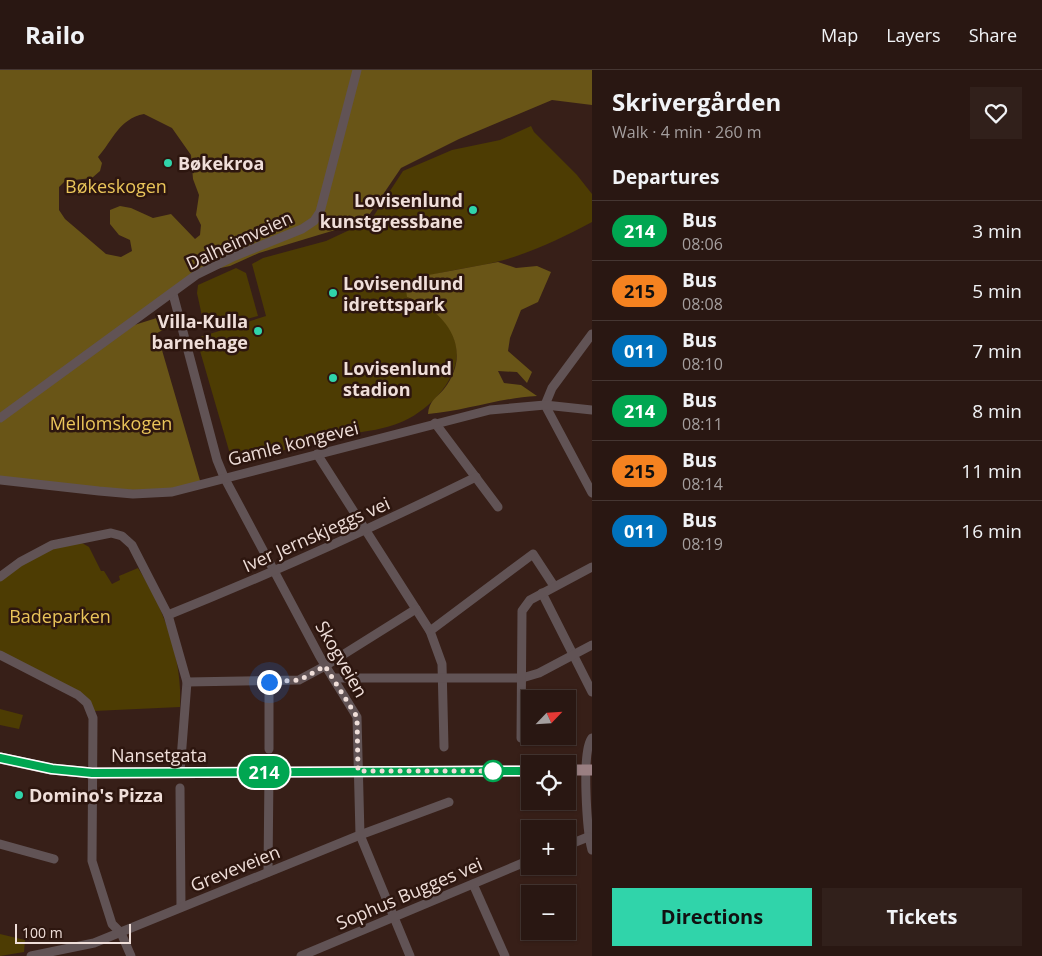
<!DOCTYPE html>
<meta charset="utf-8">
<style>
:root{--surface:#291712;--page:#31201b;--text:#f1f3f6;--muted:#a59f9f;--line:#453632;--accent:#30d4aa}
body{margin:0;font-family:"Open Sans",sans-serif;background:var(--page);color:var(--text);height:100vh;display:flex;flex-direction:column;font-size:19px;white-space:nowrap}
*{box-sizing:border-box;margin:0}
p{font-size:16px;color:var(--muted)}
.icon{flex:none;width:28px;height:28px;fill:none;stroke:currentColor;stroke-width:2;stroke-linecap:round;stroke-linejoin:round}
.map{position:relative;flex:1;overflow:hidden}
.panel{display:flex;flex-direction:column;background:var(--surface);width:450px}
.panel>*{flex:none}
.badge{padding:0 10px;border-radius:16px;font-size:18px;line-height:32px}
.needle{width:32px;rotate:65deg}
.tools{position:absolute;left:521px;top:620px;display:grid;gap:10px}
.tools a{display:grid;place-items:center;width:55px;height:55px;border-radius:0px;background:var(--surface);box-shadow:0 1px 4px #0004,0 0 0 1px var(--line);font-size:25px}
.scale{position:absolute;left:15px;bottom:12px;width:116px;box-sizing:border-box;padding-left:5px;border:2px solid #efded9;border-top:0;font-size:14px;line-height:18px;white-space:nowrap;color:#efded9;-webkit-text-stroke:4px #2d160f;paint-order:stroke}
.you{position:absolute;width:25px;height:25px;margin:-12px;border:4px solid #fff;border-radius:50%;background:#1a73e8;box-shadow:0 0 0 8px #1a73e833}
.map>.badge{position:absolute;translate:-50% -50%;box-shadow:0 0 0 2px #fff}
h2{padding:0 20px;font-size:19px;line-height:45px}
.round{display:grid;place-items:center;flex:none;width:52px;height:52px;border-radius:0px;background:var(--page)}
.overview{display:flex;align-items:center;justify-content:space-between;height:85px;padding:0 20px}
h1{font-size:24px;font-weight:700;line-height:38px}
.cta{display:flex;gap:10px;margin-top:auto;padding:10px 20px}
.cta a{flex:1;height:58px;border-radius:0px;background:var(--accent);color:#111;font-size:20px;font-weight:700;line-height:58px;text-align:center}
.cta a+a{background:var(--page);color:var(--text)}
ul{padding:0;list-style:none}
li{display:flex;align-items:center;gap:15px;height:60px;padding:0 20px;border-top:1px solid var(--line)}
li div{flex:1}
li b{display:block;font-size:19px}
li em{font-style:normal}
li .badge{min-width:55px;font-weight:700;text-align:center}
header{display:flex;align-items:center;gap:30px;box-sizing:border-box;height:70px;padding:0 25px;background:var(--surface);border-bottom:1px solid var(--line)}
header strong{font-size:24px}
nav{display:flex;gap:28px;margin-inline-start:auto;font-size:18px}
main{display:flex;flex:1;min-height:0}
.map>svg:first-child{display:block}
</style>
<header>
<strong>Railo</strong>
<nav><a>Map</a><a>Layers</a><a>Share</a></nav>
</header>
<main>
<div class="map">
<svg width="592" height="886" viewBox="0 0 592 886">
<rect width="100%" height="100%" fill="#371f18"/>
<g fill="#4d3c03">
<path d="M531,56l3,6 43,43 15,19v28c-30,16 -63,32 -96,40 -29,7 -59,9 -87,20l-2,15c23,8 44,23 49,48 7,32 -29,68 -57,78 -14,6 -32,8 -48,11 -37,9 -74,18 -111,26l-10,-6 -32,-110 4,-3 -4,1 -1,-4 69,-22 -14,-52 11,-6 63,-17 45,-21 32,-49 49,-21 48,-10z"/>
<polygon points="236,198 246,203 258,246 205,260 197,223 198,215"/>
<path d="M82,473l7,4 12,24h3l8,13 8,-4 -1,-4 19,-8c26,40 45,92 42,139l-86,4 -3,-6 -91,-51v-77l44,-29z"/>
<polygon points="0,639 23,645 19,659 0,655"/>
<polygon points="0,864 25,870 24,882 0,886"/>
</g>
<g fill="#695517" fill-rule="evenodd">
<path d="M0,0h592v35l-40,-5 -93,39 -58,29 -36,53 -106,32 -29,13 -38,8 -64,53 35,-11 8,1 2,2 -4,8 -12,6 44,151 -68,10 -133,-14zM144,44l28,14 19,27 2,24 6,16 -3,20 5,10 -1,10 -5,4 -24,-25 -18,4 -22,-10 -11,-2 -10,4v14l9,11 11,5 2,11 -11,6 -15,-3 -41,-35 -6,-9v-23l6,-6 27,-3 8,-7 2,-8 -4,-6c15,-17 21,-38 46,-43z"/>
<path d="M498,192l18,6 21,-2 14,6 -13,30 -17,8 -11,28 -2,13 24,21 -5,11 -10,-11 -19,-1 6,12 17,2 16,11c-38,2 -72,15 -109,18 1,-13 8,-16 16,-25 30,-39 3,-78 -37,-92l-1,-7 3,-9 14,-5z"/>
</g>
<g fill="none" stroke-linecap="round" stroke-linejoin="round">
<g stroke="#615355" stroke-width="9">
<polyline points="173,224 217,390 224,407 320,587 357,647 360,765 410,886"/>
<polyline points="592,264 552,318 545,335 592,423"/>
<polyline points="0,348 196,205 235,186 302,159 314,151 320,142 357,0"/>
<polyline points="435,353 498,437"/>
<polyline points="317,384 430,561 442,594 444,677"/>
<polyline points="0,410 99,421 133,424 172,422 490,340 545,335 592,340"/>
<polyline points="0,507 20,492 52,475 111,463 122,466 132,475 168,545 187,612 180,702"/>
<polyline points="542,523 592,622"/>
<path d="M168,545c105,-42 206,-88 308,-138"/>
<polyline points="430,561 533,484 554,516"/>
<polyline points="0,585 78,625 87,633 93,648 92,791 112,854 121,863 131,886"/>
<polyline points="333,608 522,608 539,603 592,575"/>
<polyline points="187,612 299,610 325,596 416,539"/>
<polyline points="521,668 522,541 530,530 592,497"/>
<path d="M592,668c-11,13 -5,94 0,112"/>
<polyline points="269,679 269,612"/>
<polyline points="180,718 181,837"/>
<polyline points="0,774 54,789"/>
<polyline points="568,775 588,767"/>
<polyline points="268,802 269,702"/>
<polyline points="473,814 505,886"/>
<polyline points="31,886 94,873 360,765 449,732"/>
<polyline points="301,886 530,790"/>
</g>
<g stroke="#9a7f82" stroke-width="11">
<polyline points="0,688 51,699 92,703 530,701"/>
<polyline points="568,700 592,700"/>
</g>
</g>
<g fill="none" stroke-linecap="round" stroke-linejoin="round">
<g stroke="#fff" stroke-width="11">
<polyline id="line" points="0,688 52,699 92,703 530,701"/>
</g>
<use href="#line" stroke="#00a651" stroke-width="8"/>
<polyline stroke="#efded9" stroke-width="5" stroke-dasharray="0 9" points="269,612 300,610 325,596 357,647 358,701 493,701"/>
</g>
<g fill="#30d4aa" stroke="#2d160f" stroke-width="2">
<circle cx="168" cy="93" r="5"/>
<circle cx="473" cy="140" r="5"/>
<circle cx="333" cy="223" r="5"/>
<circle cx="258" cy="261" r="5"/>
<circle cx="333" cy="308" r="5"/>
<circle cx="19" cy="725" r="5"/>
</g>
<circle fill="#fff" stroke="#00a651" stroke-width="2.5" cx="493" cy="701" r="10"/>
<g text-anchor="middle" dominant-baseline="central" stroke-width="5" stroke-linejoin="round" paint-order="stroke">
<g font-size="18" font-weight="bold" fill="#efded9" stroke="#2d160f" text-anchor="start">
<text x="178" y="93">Bøkekroa</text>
<text x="463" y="130" text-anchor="end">Lovisenlund<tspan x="463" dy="21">kunstgressbane</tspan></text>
<text x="343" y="213">Lovisendlund<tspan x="343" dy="21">idrettspark</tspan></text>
<text x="248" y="251" text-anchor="end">Villa-Kulla<tspan x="248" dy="21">barnehage</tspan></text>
<text x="343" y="298">Lovisenlund<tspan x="343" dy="21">stadion</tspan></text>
<text x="29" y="725">Domino's Pizza</text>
</g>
<g font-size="18" fill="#eac55a" stroke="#2d160f">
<text x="116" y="116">Bøkeskogen</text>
<text x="111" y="353">Mellomskogen</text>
<text x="60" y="546">Badeparken</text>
</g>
<g font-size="18" fill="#efded9" stroke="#2d160f">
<text transform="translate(239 170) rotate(-25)">Dalheimveien</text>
<text transform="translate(293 373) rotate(-14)">Gamle kongevei</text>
<text transform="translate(316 464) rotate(-24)">Iver Jernskjeggs vei</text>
<text transform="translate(342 589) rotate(60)">Skogveien</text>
<text x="159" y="685">Nansetgata</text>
<text transform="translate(235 798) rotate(-22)">Greveveien</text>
<text transform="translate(409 823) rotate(-23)">Sophus Bugges vei</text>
</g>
</g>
</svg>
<div class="tools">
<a><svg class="needle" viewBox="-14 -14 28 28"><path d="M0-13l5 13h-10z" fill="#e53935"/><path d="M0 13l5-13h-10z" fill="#a59f9f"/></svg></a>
<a><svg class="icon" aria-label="locate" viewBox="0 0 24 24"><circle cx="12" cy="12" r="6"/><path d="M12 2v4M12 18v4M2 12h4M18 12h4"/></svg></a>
<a>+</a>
<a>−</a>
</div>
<div class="scale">100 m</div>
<div class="you" style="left:269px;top:612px"></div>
<b class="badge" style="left:264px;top:702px;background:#00a651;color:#fff">214</b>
</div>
<section class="panel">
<div class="overview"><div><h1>Skrivergården</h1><p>Walk · 4 min · 260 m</p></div><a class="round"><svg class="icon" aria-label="heart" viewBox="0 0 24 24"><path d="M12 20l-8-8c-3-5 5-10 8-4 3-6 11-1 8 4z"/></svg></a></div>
<h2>Departures</h2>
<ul>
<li><span class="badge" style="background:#00a651;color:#fff">214</span><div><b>Bus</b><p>08:06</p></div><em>3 min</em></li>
<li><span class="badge" style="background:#f58220;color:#111">215</span><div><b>Bus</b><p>08:08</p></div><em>5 min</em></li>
<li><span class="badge" style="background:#0072bc;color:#fff">011</span><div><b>Bus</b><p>08:10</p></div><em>7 min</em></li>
<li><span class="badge" style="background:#00a651;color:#fff">214</span><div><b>Bus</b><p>08:11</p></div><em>8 min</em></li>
<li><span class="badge" style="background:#f58220;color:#111">215</span><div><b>Bus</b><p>08:14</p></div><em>11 min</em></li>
<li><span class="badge" style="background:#0072bc;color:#fff">011</span><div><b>Bus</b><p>08:19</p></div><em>16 min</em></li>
</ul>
<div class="cta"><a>Directions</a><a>Tickets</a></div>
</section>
</main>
